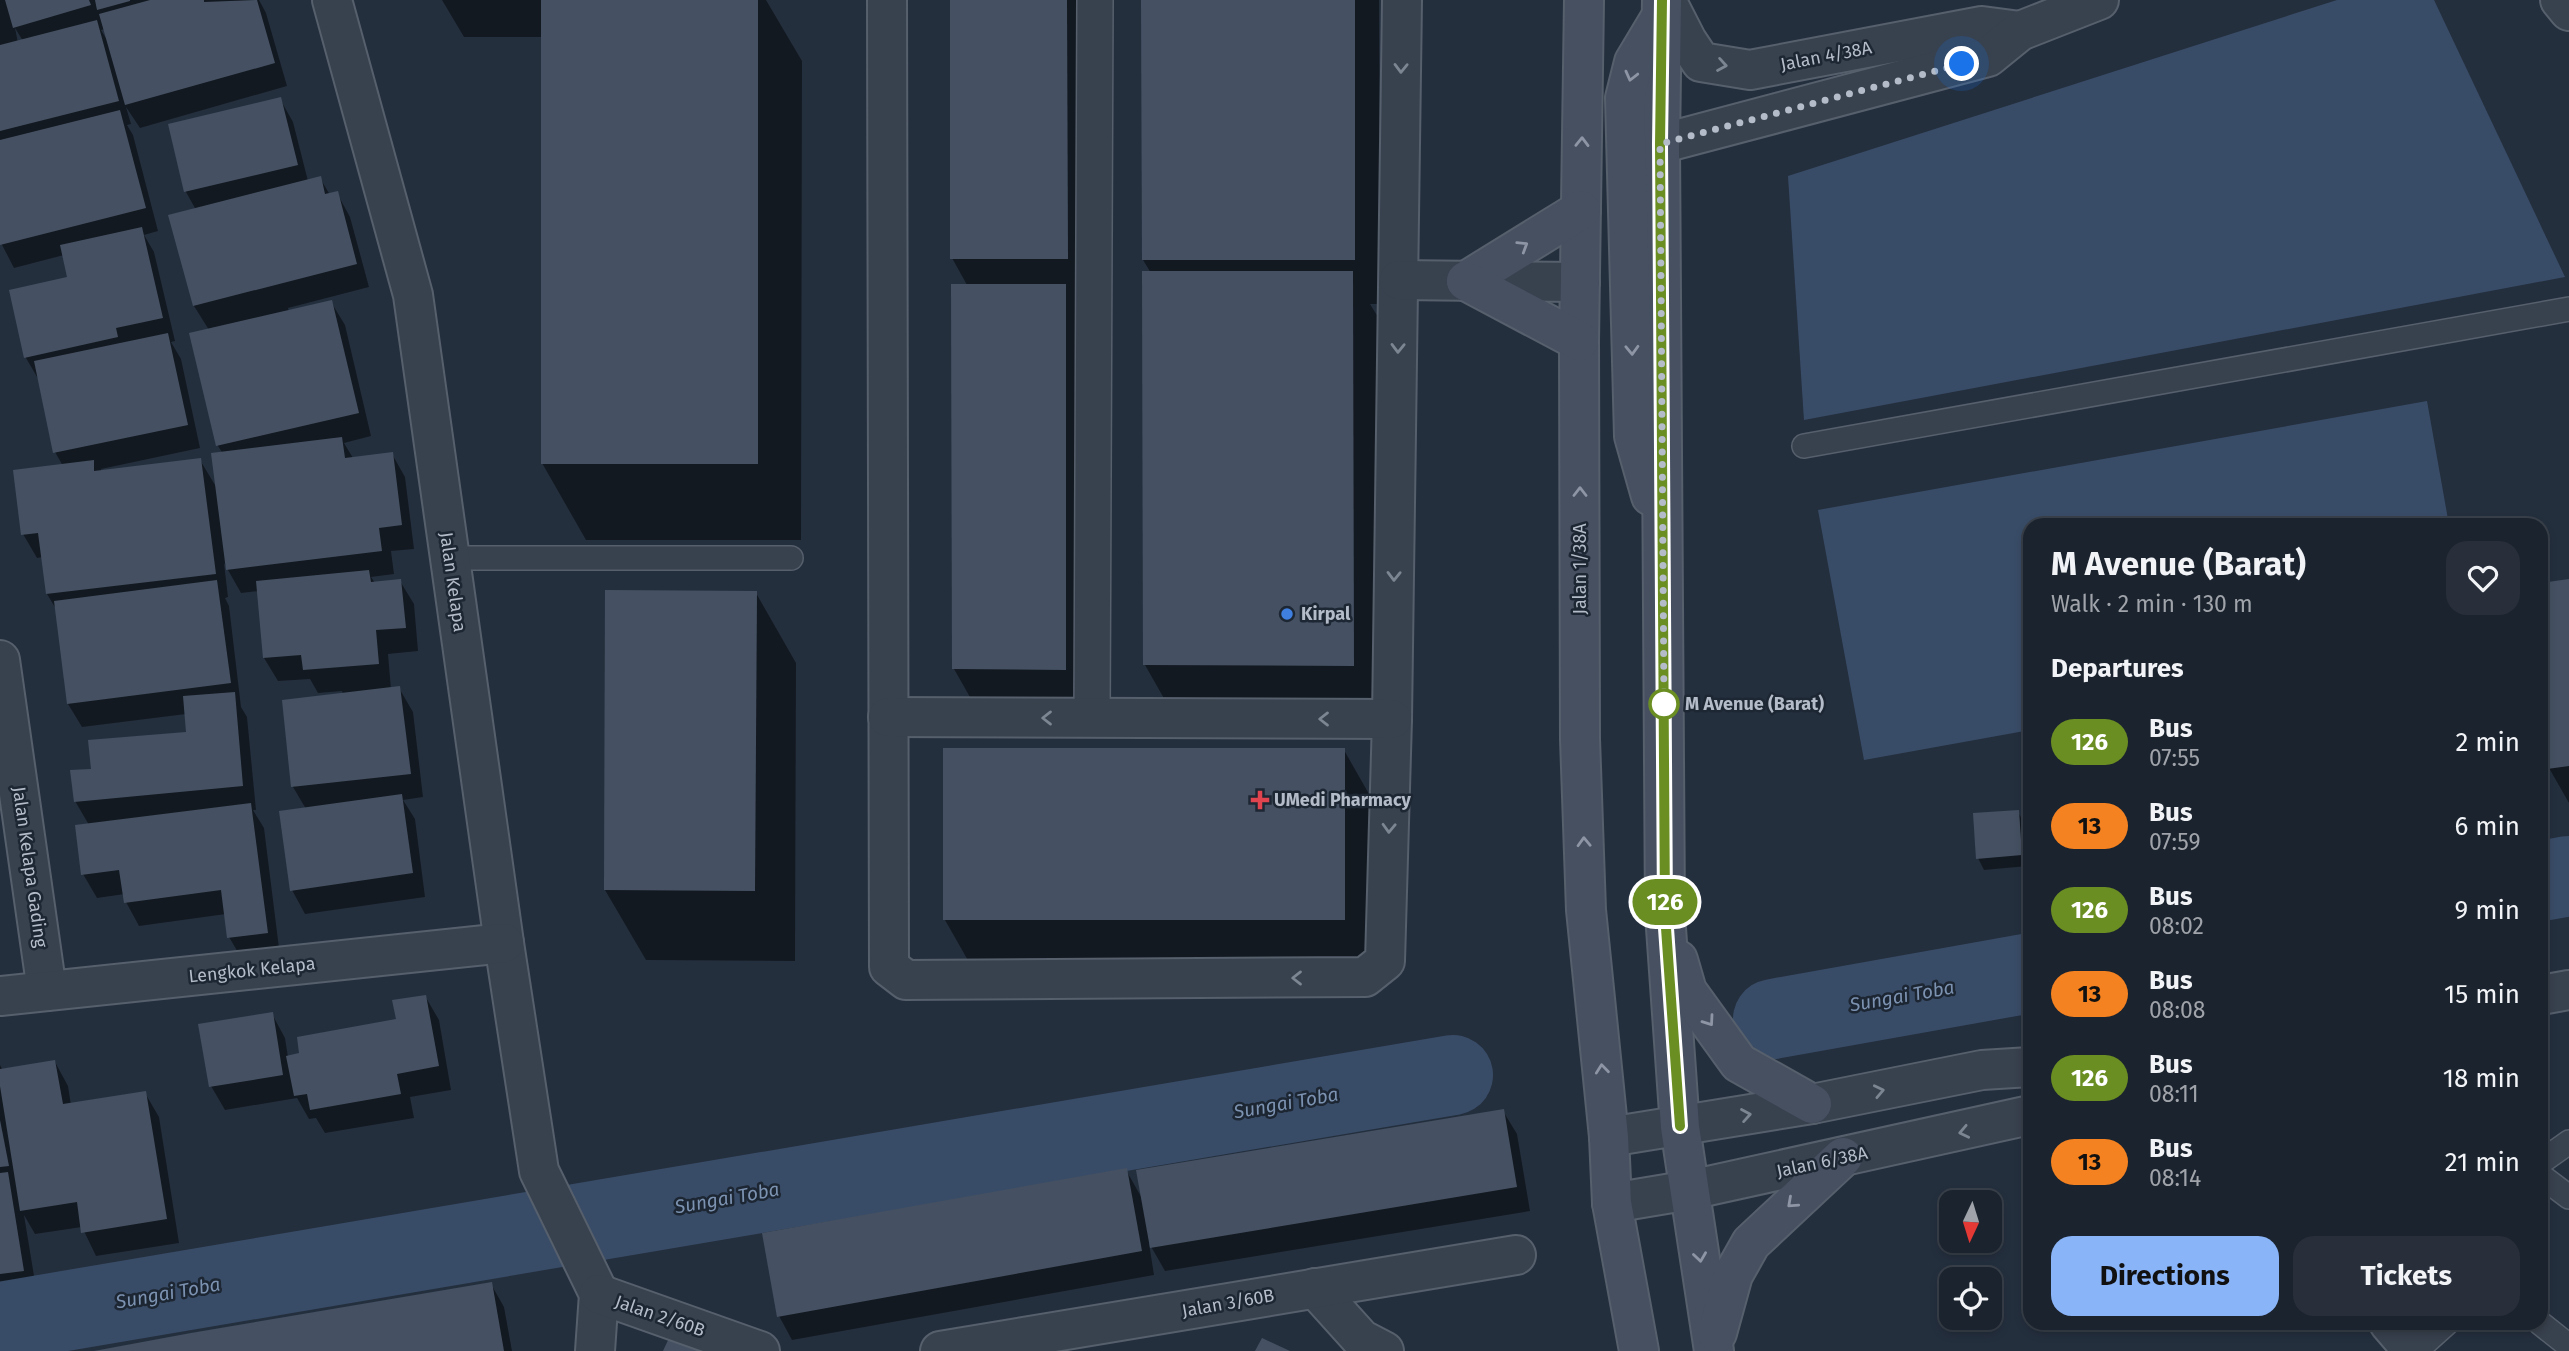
<!DOCTYPE html>
<meta charset="utf-8">
<style>
:root{--surface:#1b232e;--page:#282f3a;--text:#f1f3f6;--muted:#a0a4aa;--line:#39404a;--accent:#8ab4f8}
body{margin:0;font-family:"Fira Sans",sans-serif;background:var(--page);color:var(--text);height:100vh;display:flex;flex-direction:column;font-size:26px;white-space:nowrap}
*{box-sizing:border-box;margin:0}
p{font-size:23px;color:var(--muted)}
.icon{flex:none;width:38px;height:38px;fill:none;stroke:currentColor;stroke-width:2;stroke-linecap:round;stroke-linejoin:round}
.map{position:relative;flex:1;overflow:hidden}
.drawer{position:absolute;left:2023px;top:518px;width:525px;height:812px;display:flex;flex-direction:column;background:var(--surface);border-radius:21px;box-shadow:0 4px 10px #0003,0 0 0 2px var(--line)}
.drawer>*{flex:none}
.badge{padding:0 14px;border-radius:23px;font-size:24px;line-height:46px}
.needle{width:46px;rotate:184deg}
.buttons{position:absolute;left:1939px;top:1190px;display:grid;gap:14px}
.buttons a{display:grid;place-items:center;width:63px;height:63px;border-radius:14px;background:var(--surface);box-shadow:0 4px 10px #0003,0 0 0 2px var(--line);font-size:35px}
.you{position:absolute;width:35px;height:35px;margin:-18px;border:5px solid #fff;border-radius:50%;background:#1a73e8;box-shadow:0 0 0 10px #1a73e833}
.map>.badge{position:absolute;translate:-50% -50%;box-shadow:0 0 0 4px #fff}
h2{padding:0 28px;font-size:26px;line-height:63px}
.round{display:grid;place-items:center;flex:none;width:74px;height:74px;border-radius:21px;background:var(--page)}
.headline{display:flex;align-items:center;justify-content:space-between;height:119px;padding:0 28px}
h1{font-size:33px;font-weight:700;line-height:52px}
.primary-button{display:flex;gap:14px;margin-top:auto;padding:14px 28px}
.primary-button a{flex:1;height:80px;border-radius:21px;background:var(--accent);color:#111;font-size:28px;font-weight:700;line-height:80px;text-align:center}
.primary-button a+a{background:var(--page);color:var(--text)}
ul{padding:0;list-style:none}
li{display:flex;align-items:center;gap:21px;height:84px;padding:0 28px}
li div{flex:1}
li b{display:block;font-size:26px}
li em{font-style:normal}
li .badge{min-width:77px;font-weight:700;text-align:center}
.map>svg:first-child{display:block}
</style>
<div class="map">
<svg width="2569" height="1351" viewBox="0 0 2569 1351">
<rect width="100%" height="100%" fill="#242f3e"/>
<g fill="#394c67">
<polygon points="2337,0 2434,0 2565,277 1804,420 1788,176"/>
<polygon points="2427,401 2449,525 2030,525 2030,730 1864,760 1818,510"/>
</g>
<g fill="#0007" fill-rule="evenodd">
<path d="M0,0h259l7,13 21,73 -147,42 -14,-21 5,17 -4,1 6,10 25,96 -14,4 10,17 21,89 -4,1 10,17 19,89 -99,21 1,3 98,-12 18,30 5,-36 -5,-8 -26,-112 17,-4 -15,-24 -24,-90 26,-6 -10,-18 -16,-66 110,-27 13,23 15,59 12,-3 10,17 7,-2 13,24 19,70 -81,21 1,4 42,-10 14,23 26,111 -27,7 9,15 39,-4 13,23 9,72 -23,2 3,23 -23,3 4,6 25,-2 14,23 4,47 -30,3 3,35 8,-1 14,24 10,85 -20,3 12,19 10,78 -120,17 -13,-24 14,-81 -13,-22 -9,-86 59,-7 -1,-3 -24,2 -8,-14 -32,2 -14,-23 -5,-67 -18,2 -17,-30 4,34 -3,1 4,8 12,101 6,10 9,93h-3l11,18 16,128 -37,5 -14,-24 -3,-23 -87,12 -13,-24 -1,-8 -28,4 -14,-24 6,-49 -14,-24 18,-30 95,-37 -2,-20 -104,13 -14,-23 -12,-95 -9,-15 -4,-37 -6,1 -14,-24 40,-68 -8,-14 -15,-70 -14,-24 -15,-66 58,-13 -5,-24 -50,13 -14,-27zM15,28l8,13 -5,2zM105,29l2,11 -6,-10z"/>
<polygon points="442,0 766,0 802,61 801,540 586,540 542,463 543,37 464,37"/>
<polygon points="952,0 1092,0 1092,302 1075,302 1090,330 1091,713 979,713 954,669 967,285 952,258"/>
<polygon points="1143,0 1379,0 1380,304 1370,304 1378,317 1379,709 1170,709 1145,665 1151,273 1143,260"/>
<polygon points="2569,581 2569,803 2549,768 2541,707 2541,585"/>
<polygon points="756,593 796,663 795,961 646,960 605,890"/>
<polygon points="1344,750 1369,794 1369,963 970,964 945,920"/>
<polygon points="2018,812 2024,823 2028,866 1984,870 1978,858"/>
<polygon points="425,996 439,1020 451,1090 410,1097 414,1118 325,1133 316,1118 309,1119 297,1098 225,1110 211,1086 272,1014 285,1038 288,1057 398,1021"/>
<polygon points="55,1062 68,1086 71,1105 145,1093 159,1117 179,1243 96,1256 82,1227 35,1234 24,1215 37,1294 0,1300 0,1065 2,1069"/>
<polygon points="1503,1111 1517,1134 1530,1211 1165,1271 1149,1243 1154,1275 792,1340 779,1316 1126,1170 1143,1200"/>
<polygon points="491,1284 504,1307 512,1351 97,1351"/>
</g>
<g fill="none" stroke-linecap="round" stroke-linejoin="round">
<g stroke="#394c67" stroke-width="80">
<polyline points="2541,881 2569,876"/>
<polyline points="1773,1019 2030,973"/>
<polyline points="0,1322 1453,1075"/>
</g>
</g>
<g fill="#455162">
<polygon points="5,0 89,0 91,5 13,28"/>
<polygon points="95,0 130,0 130,1 97,10"/>
<polygon points="150,0 204,0 204,2 257,0 275,63 125,105 99,14"/>
<rect x="541" y="0" width="217" height="464"/>
<polygon points="950,0 1067,0 1068,259 950,259"/>
<polygon points="1141,0 1355,0 1355,260 1142,260"/>
<polygon points="97,20 119,101 0,131 0,45"/>
<polygon points="281,97 298,165 184,192 168,124"/>
<polygon points="120,110 146,208 0,245 0,140"/>
<polygon points="321,176 325,194 338,191 357,264 193,306 168,215"/>
<polygon points="142,227 163,318 116,328 118,337 24,358 9,290 67,277 60,245"/>
<polygon points="1142,271 1353,271 1354,666 1143,665"/>
<polygon points="951,284 1066,284 1066,670 952,669"/>
<polygon points="332,300 359,413 216,446 189,333"/>
<polygon points="168,333 188,425 53,453 34,361"/>
<polygon points="342,437 345,458 393,452 402,525 379,528 382,551 226,570 211,453"/>
<polygon points="201,458 216,574 46,594 38,533 21,535 13,470 94,460 94,471"/>
<polygon points="369,570 371,582 401,579 406,628 376,630 379,664 303,670 301,655 263,658 256,581"/>
<polygon points="2569,579 2569,766 2547,769 2541,720 2541,583"/>
<polygon points="217,580 231,683 67,704 54,601"/>
<polygon points="605,590 757,591 755,891 604,890"/>
<polygon points="400,686 411,774 291,787 282,700"/>
<polygon points="235,692 243,786 74,802 70,770 91,769 88,740 186,732 183,696"/>
<rect x="943" y="748" width="402" height="172"/>
<polygon points="402,794 413,873 290,891 279,811"/>
<polygon points="251,803 268,933 227,938 221,890 124,903 119,870 81,875 75,825"/>
<polygon points="2019,810 2022,855 1976,859 1973,813"/>
<polygon points="426,995 439,1066 397,1074 401,1094 310,1110 307,1094 294,1096 286,1056 299,1053 297,1037 396,1019 392,1000"/>
<polygon points="273,1012 283,1075 209,1087 198,1024"/>
<polygon points="55,1060 63,1104 146,1091 167,1219 81,1233 77,1202 20,1211 0,1086 0,1069"/>
<polygon points="1504,1109 1517,1187 1150,1248 1136,1170"/>
<polygon points="0,1120 9,1166 0,1167"/>
<polygon points="1127,1168 1142,1251 777,1317 762,1233"/>
<polygon points="8,1172 24,1271 0,1274 0,1173"/>
<polygon points="492,1282 504,1351 94,1351 191,1333"/>
<polygon points="670,1336 702,1351 663,1351"/>
<polygon points="1262,1338 1290,1351 1255,1351"/>
</g>
<g fill="none" stroke-linecap="round" stroke-linejoin="round">
<g stroke="#565f6c" stroke-width="26">
<g id="service">
<polyline points="1804,446 2569,309"/>
<polyline points="449,558 791,558"/>
<polyline points="2541,1162 2569,1142"/>
<polyline points="2541,1176 2569,1197"/>
<polyline points="2540,1323 2569,1346"/>
<polyline points="2416,1351 2447,1323"/>
</g>
</g>
<g stroke="#565f6c" stroke-width="38">
<polyline id="pedestrian" points="1092,718 1095,0"/>
</g>
<g stroke="#565f6c" stroke-width="42">
<g id="minor">
<polyline points="332,0 413,295 504,943 539,1171 599,1294 595,1351"/>
<polyline points="887,0 889,967 906,980 1365,977 1385,961 1392,719 1402,0"/>
<polyline points="1666,0 1687,41 1701,62 1750,70 1982,26 2020,31"/>
<polyline points="2560,0 2569,11"/>
<polyline points="1660,144 1988,57 2020,31 2099,0"/>
<polyline points="1399,280 1580,282"/>
<polyline points="0,660 47,991"/>
<polyline points="888,717 1392,719"/>
<polyline points="0,996 504,943"/>
<polyline points="1315,1288 1361,1339 1384,1351"/>
<polyline points="599,1294 760,1351"/>
<polyline points="2389,1323 2413,1351"/>
<polyline points="940,1351 1516,1255"/>
</g>
</g>
<g stroke="#565f6c" stroke-width="42">
<g id="tertiary">
<polyline points="2541,995 2569,990"/>
<polyline points="1609,1137 1812,1104 1982,1070 2030,1067"/>
<polyline points="1612,1203 1690,1190 2030,1115"/>
</g>
</g>
<g stroke="#565f6c" stroke-width="42">
<g id="secondary">
<polyline points="1584,0 1579,341 1580,739 1586,910 1609,1137 1612,1203 1639,1351"/>
<polyline points="1662,0 1660,144 1665,914 1680,1127 1714,1351"/>
<polyline points="1466,281 1581,210"/>
<polyline points="1466,281 1579,341"/>
<polyline points="1651,496 1634,436 1625,98 1634,62 1661,17"/>
<polyline points="1678,960 1687,991 1739,1063 1812,1104"/>
<polyline points="1717,1333 1733,1275 1751,1243 1843,1157"/>
</g>
</g>
<use href="#service" stroke="#38414e" stroke-width="23"/>
<use href="#pedestrian" stroke="#38414e" stroke-width="35"/>
<use href="#minor" stroke="#38414e" stroke-width="38"/>
<use href="#tertiary" stroke="#38414e" stroke-width="38"/>
<use href="#secondary" stroke="#465061" stroke-width="38"/>
</g>
<defs><path id="oneway-chevron" d="M-2-3.5L2.5 0L-2 3.5" fill="none" stroke-width="1.6" stroke-linecap="round" stroke-linejoin="round" transform="scale(1.75)"/></defs>
<g stroke="#7c8592">
<use href="#oneway-chevron" transform="translate(1722 65) rotate(10)"/>
<use href="#oneway-chevron" transform="translate(1401 68) rotate(91)"/>
<use href="#oneway-chevron" transform="translate(1398 348) rotate(91)"/>
<use href="#oneway-chevron" transform="translate(1394 576) rotate(91)"/>
<use href="#oneway-chevron" transform="translate(1047 718) rotate(-180)"/>
<use href="#oneway-chevron" transform="translate(1324 719) rotate(-180)"/>
<use href="#oneway-chevron" transform="translate(1389 828) rotate(92)"/>
<use href="#oneway-chevron" transform="translate(1297 978) rotate(180)"/>
<use href="#oneway-chevron" transform="translate(1879 1091) rotate(-12)"/>
<use href="#oneway-chevron" transform="translate(1746 1115) rotate(-10)"/>
<use href="#oneway-chevron" transform="translate(1964 1132) rotate(168)"/>
</g>
<g stroke="#8e96a5">
<use href="#oneway-chevron" transform="translate(1631 76) rotate(104)"/>
<use href="#oneway-chevron" transform="translate(1582 142) rotate(-89)"/>
<use href="#oneway-chevron" transform="translate(1523 246) rotate(-32)"/>
<use href="#oneway-chevron" transform="translate(1632 350) rotate(88)"/>
<use href="#oneway-chevron" transform="translate(1580 492) rotate(-90)"/>
<use href="#oneway-chevron" transform="translate(1584 842) rotate(-92)"/>
<use href="#oneway-chevron" transform="translate(1709 1021) rotate(55)"/>
<use href="#oneway-chevron" transform="translate(1602 1069) rotate(-96)"/>
<use href="#oneway-chevron" transform="translate(1792 1203) rotate(138)"/>
<use href="#oneway-chevron" transform="translate(1700 1257) rotate(82)"/>
</g>
<g fill="none" stroke-linecap="round" stroke-linejoin="round">
<g stroke="#fff" stroke-width="16">
<polyline id="line" points="1662,0 1660,144 1665,914 1680,1126"/>
</g>
<use href="#line" stroke="#6b8e23" stroke-width="10"/>
<polyline stroke="#b4bcc9" stroke-width="7" stroke-dasharray="0 12.6" points="1664,704 1660,144 1962,64"/>
</g>
<circle fill="#3f7fe0" stroke="#1d2633" stroke-width="2.5" cx="1287" cy="614" r="7"/>
<circle fill="#fff" stroke="#6b8e23" stroke-width="3.5" cx="1664" cy="704" r="14"/>
<path fill="#e0444e" stroke="#1d2633" stroke-width="2.5" d="M1256.5 789.5h7v7h7v7h-7v7h-7v-7h-7v-7h7z"/>
<g text-anchor="middle" dominant-baseline="central" stroke-width="5" stroke-linejoin="round" paint-order="stroke">
<g font-size="18" fill="#b4bcc9" stroke="#1d2633">
<text transform="translate(1826 56) rotate(-11)">Jalan 4/38A</text>
<text transform="translate(1580 569) rotate(-90)">Jalan 1/38A</text>
<text transform="translate(453 582) rotate(82)">Jalan Kelapa</text>
<text transform="translate(30 867) rotate(82)">Jalan Kelapa Gading</text>
<text transform="translate(252 970) rotate(-6)">Lengkok Kelapa</text>
<text transform="translate(1822 1162) rotate(-12)">Jalan 6/38A</text>
<text transform="translate(1228 1303) rotate(-10)">Jalan 3/60B</text>
<text transform="translate(660 1316) rotate(19)">Jalan 2/60B</text>
</g>
<g font-size="18" font-weight="bold" fill="#b4bcc9" stroke="#1d2633" text-anchor="start">
<text x="1301" y="614">Kirpal</text>
<text x="1274" y="800">UMedi Pharmacy</text>
</g>
<g font-size="18" font-weight="bold" fill="#b4bcc9" stroke="#1d2633" text-anchor="start">
<text x="1685" y="704">M Avenue (Barat)</text>
</g>
<g font-size="19" font-style="italic" fill="#7c92b1" stroke="#1d2633">
<text transform="translate(1902 996) rotate(-10)">Sungai Toba</text>
<text transform="translate(1286 1103) rotate(-10)">Sungai Toba</text>
<text transform="translate(727 1198) rotate(-10)">Sungai Toba</text>
<text transform="translate(168 1293) rotate(-10)">Sungai Toba</text>
</g>
</g>
</svg>
<div class="buttons">
<a><svg class="needle" viewBox="-14 -14 28 28"><path d="M0-13l5 13h-10z" fill="#e53935"/><path d="M0 13l5-13h-10z" fill="#a0a4aa"/></svg></a>
<a><svg class="icon" aria-label="locate" viewBox="0 0 24 24"><circle cx="12" cy="12" r="6"/><path d="M12 2v4M12 18v4M2 12h4M18 12h4"/></svg></a>
</div>
<div class="you" style="left:1962px;top:64px"></div>
<b class="badge" style="left:1665px;top:902px;background:#6b8e23;color:#fff">126</b>
<section class="drawer">
<div class="headline"><div><h1>M Avenue (Barat)</h1><p>Walk · 2 min · 130 m</p></div><a class="round"><svg class="icon" aria-label="heart" viewBox="0 0 24 24"><path d="M12 20l-8-8c-3-5 5-10 8-4 3-6 11-1 8 4z"/></svg></a></div>
<h2>Departures</h2>
<ul>
<li><span class="badge" style="background:#6b8e23;color:#fff">126</span><div><b>Bus</b><p>07:55</p></div><em>2 min</em></li>
<li><span class="badge" style="background:#f58220;color:#111">13</span><div><b>Bus</b><p>07:59</p></div><em>6 min</em></li>
<li><span class="badge" style="background:#6b8e23;color:#fff">126</span><div><b>Bus</b><p>08:02</p></div><em>9 min</em></li>
<li><span class="badge" style="background:#f58220;color:#111">13</span><div><b>Bus</b><p>08:08</p></div><em>15 min</em></li>
<li><span class="badge" style="background:#6b8e23;color:#fff">126</span><div><b>Bus</b><p>08:11</p></div><em>18 min</em></li>
<li><span class="badge" style="background:#f58220;color:#111">13</span><div><b>Bus</b><p>08:14</p></div><em>21 min</em></li>
</ul>
<div class="primary-button"><a>Directions</a><a>Tickets</a></div>
</section>
</div>
